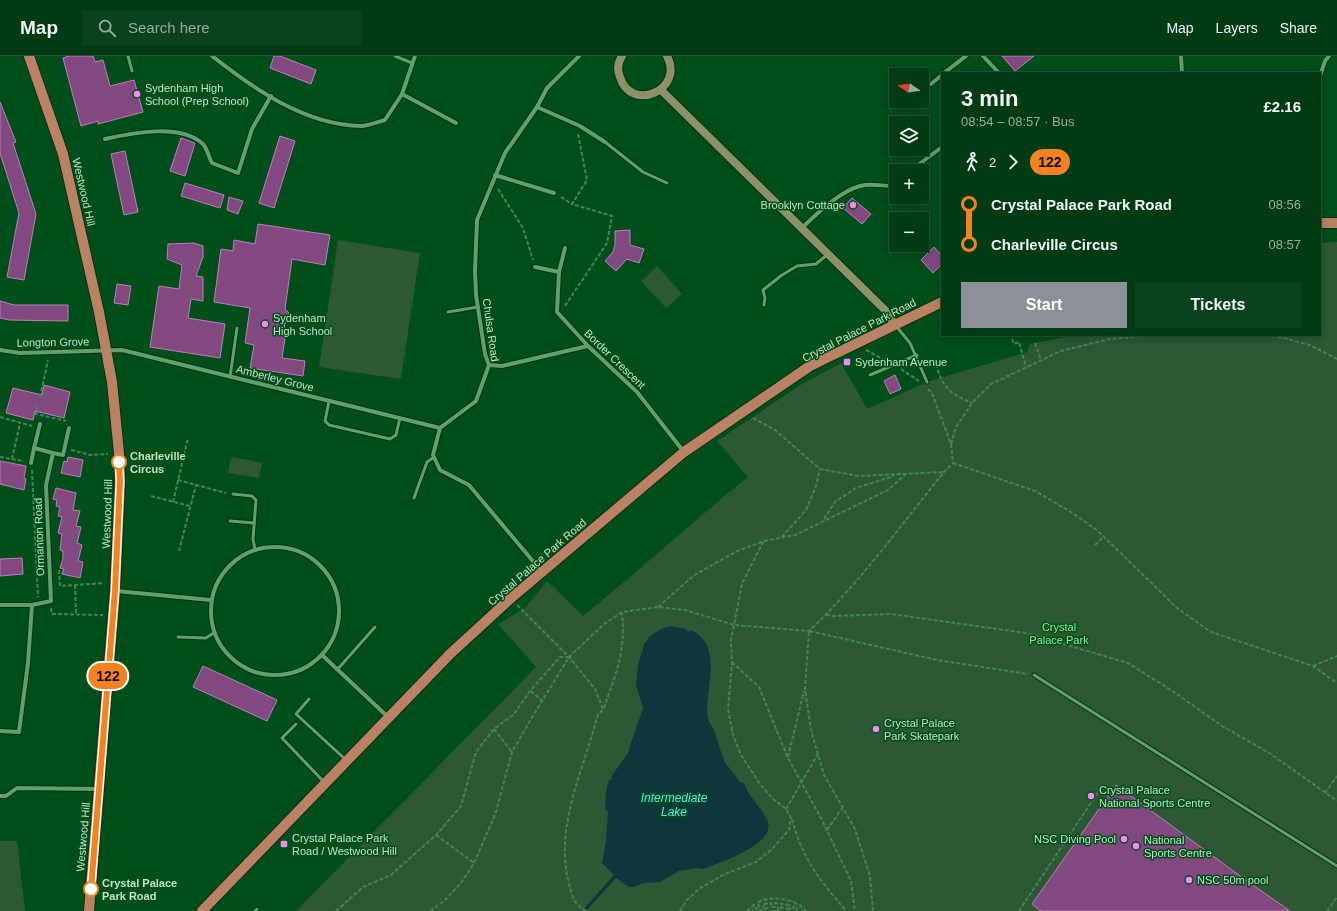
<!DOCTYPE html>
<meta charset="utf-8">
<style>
:root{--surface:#003b14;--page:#0a421d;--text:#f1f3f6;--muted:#95ada0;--line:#225534;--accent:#8c9099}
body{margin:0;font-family:Helvetica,sans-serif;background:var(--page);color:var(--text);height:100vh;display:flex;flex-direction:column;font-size:15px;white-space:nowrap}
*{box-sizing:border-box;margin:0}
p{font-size:13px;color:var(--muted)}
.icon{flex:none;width:22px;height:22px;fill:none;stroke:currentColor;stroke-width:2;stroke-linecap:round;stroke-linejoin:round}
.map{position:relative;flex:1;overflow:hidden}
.drawer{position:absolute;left:941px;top:16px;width:380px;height:264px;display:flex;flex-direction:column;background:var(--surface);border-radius:0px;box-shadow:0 2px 10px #0003,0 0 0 1px var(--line)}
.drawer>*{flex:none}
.badge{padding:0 8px;border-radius:13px;font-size:14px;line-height:26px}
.needle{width:26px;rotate:283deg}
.controls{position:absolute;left:889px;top:12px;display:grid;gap:8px}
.controls a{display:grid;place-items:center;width:40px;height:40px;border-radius:0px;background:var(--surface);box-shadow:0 2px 10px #0003,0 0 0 1px var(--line);font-size:20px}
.map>.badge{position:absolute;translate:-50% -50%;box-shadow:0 0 0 2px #fff}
.legs{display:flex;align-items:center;gap:6px;height:44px;padding:0 20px;font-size:13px}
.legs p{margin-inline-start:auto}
.overview{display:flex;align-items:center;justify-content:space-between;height:68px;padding:0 20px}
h1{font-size:22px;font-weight:600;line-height:30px}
.cta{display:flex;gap:8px;margin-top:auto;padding:8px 20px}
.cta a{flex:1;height:46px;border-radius:0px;background:var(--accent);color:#fff;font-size:16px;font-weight:600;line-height:46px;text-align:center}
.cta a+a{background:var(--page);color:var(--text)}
ul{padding:0 20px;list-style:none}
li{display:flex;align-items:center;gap:14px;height:40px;font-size:15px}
li i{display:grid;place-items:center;width:6px;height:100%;margin:0 5px;background:currentColor}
li i::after{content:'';width:10px;height:10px;margin:-5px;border:3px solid;border-radius:50%;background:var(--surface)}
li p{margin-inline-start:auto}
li:first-child i{background:linear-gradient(#0000 50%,currentColor 0)}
li:last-child i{background:linear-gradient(currentColor 50%,#0000 0)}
header{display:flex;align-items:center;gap:24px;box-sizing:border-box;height:56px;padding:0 20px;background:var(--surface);border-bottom:1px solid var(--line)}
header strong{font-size:19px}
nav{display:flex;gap:22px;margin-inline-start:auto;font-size:14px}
.search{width:280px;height:36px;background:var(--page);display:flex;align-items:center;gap:10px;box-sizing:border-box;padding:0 14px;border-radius:0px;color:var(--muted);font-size:15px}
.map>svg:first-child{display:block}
</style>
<header>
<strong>Map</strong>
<div class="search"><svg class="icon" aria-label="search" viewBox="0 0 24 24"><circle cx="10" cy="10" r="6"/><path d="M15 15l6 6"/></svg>Search here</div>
<nav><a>Map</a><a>Layers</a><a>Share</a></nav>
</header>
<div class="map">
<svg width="1337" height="855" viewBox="0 0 1337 855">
<rect width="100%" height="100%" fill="#004f1b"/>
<g fill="#2c5934">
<polygon points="338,184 420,197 401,323 319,311"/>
<path d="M1337,186v669h-1041l240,-244 -38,-43 27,-16 22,-27 36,35c56,-45 109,-94 165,-139l-31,-36 85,-57 39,-21 26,46 60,-27 100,-30 3,-8 45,-9h245v-92z"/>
<polygon points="657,210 682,238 666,252 641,225"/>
<polygon points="231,401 262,407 259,422 228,417"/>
<polygon points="0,785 17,785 25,855 0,855"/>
</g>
<path fill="#0d373d" d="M670,570l17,3 1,4 2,-3c36,14 13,64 18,89 1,5 6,9 7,14 1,3 9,29 11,31 4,5 10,12 14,18l4,1c4,14 19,25 24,39 8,22 -51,42 -65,47l-5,-1 -19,3 -19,11 -16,1 -10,4h-5l-13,-9 -30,33h-4l32,-36 -12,-12 4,-22 2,-29 -3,-3c2,-10 -1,-20 5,-30l3,1 -2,-3 19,-27 -1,-1 14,-41 -7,-24 2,-19 6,-21 6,-8 11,-7z"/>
<g fill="#814980" stroke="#bb7fb9">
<polygon points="69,0 93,0 95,6 103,4 110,30 134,24 143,56 98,68 98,65 81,70 63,2"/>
<polygon points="274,0 280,0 316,14 311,28 270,12"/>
<polygon points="1002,0 1034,0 1015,15"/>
<polygon points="0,46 16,86 13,87 36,158 24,224 7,221 19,157 0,97"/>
<polygon points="280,80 295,85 274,152 259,147"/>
<polygon points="181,82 195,87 185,120 170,115"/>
<polygon points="125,95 138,156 124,159 111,98"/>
<polygon points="185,127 224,139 220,152 181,140"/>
<polygon points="229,141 243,145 238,158 227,154"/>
<polygon points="852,142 871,158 862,168 843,152"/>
<polygon points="258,168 330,179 325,209 292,203 285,253 289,257 288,266 285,267 283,280 285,283 282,302 305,305 303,320 250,312 254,289 245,287 250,252 214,246 221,193 233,195 234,184 255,188"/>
<polygon points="630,174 630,189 644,193 639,207 627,203 616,215 605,205 613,196 615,189 615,175"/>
<polygon points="194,187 203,190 203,201 196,220 203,221 203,245 191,243 188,262 225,268 220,302 150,291 159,230 179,233 182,209 167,203 168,188"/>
<polygon points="934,191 942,200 942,208 933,217 921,204"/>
<polygon points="117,228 131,230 128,249 114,247"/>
<polygon points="0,245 14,249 68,249 68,265 9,264 0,262"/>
<polygon points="895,319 901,333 890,338 884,325"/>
<polygon points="44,329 70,336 64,362 35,355 33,364 6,357 13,332 42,339"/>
<polygon points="68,401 83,404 80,421 61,417 64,405 67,406"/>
<polygon points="0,405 26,410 24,422 26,423 24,434 0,428"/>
<polygon points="56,432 76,437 73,454 80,455 76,470 81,471 77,487 82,489 78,505 83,506 80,522 62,518 64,513 60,512 63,502 63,495 60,494 62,478 58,477 62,461 58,460 60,451 56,450 57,444 53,443"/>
<polygon points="22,502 23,518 0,520 0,503"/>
<polygon points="203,610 277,644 267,665 193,631"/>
<polygon points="1116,729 1247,825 1290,855 1041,855 1032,848"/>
</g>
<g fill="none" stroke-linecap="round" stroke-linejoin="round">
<g stroke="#0b2f14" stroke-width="5">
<g id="lane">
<polyline points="128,0 132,15"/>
<polyline points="395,0 412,7"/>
<polyline points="605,86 643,116 667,127"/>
<polyline points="764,249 765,242 763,234 782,219 797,210 816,208 828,198"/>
<polyline points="448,256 478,251"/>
<polyline points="896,270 910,287 927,326"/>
<polyline points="870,319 917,299"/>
<polyline points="230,321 237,272"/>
<polyline points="329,345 325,365 329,369 390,383 396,379 400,362"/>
<polyline points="233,438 252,440 256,444 253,483 255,494"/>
<polyline points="414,442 427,406 434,401"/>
<polyline points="230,465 254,467"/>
<polyline points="178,581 206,582 215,576"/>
<polyline points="337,614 375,571"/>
<polyline points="1034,619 1337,810"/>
<polyline points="309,643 296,658 346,704"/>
<polyline points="296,668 282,682 324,726"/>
<polyline points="255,855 257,853"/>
</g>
</g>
<g stroke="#0b2f14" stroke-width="6">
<g id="street">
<path d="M212,0c42,33 93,69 149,70 8,0 16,-4 24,-6l17,-26 13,-38"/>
<polyline points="983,0 999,17"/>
<polyline points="1181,0 1182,17"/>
<polyline points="944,17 966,0"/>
<polyline points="1320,20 1325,5 1329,0"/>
<polyline points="931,28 942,19"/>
<polyline points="402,38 456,67"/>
<polyline points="537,51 580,70 605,86"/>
<path d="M105,83c27,-6 75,-16 98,5 4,4 6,14 9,19l26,10 14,-44 19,-33"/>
<polyline points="910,115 942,91"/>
<polyline points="495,119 554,137"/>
<path d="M802,172c14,-14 43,-41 63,-43 9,-1 19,1 28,1l3,-2"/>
<polyline points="565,192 559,216 557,256 588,290 637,336 684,396"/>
<polyline points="535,211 559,216"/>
<polyline points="0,294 20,297 122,294 440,372"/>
<polyline points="489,309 502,310 588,290"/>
<polyline points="53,397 63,399 69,372"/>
<polyline points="31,407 34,392"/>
<circle cx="275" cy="555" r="64"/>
<polyline points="542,516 469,429 440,414 433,399 440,372 476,345 489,309 485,298 476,239 475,215 477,164 505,97 537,51 547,32 579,0"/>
<polyline points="116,535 211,544"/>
<polyline points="0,549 32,549 28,607 19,676 0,675"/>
<polyline points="32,549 51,545 46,429 53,397 34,392 40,368"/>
<polyline points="322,599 388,661"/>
<polyline points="0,740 6,740 17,732 98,733"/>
</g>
</g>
<g stroke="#0b2f14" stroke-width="10">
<g id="secondary">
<path d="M622,0c-4,6 -5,14 -2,21 11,36 65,13 47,-21"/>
<polyline points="661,34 885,254 895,269"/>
</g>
</g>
<g stroke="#0b2f14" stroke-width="12">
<g id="primary">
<polyline points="29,0 63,98 99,256 112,326 119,397 120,425 115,535 89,855"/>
<polyline points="1320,167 1337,167"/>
<polyline points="202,855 450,598 510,543 684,396 810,310 942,246"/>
</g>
</g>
<g stroke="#458458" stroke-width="2" stroke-dasharray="4 2" stroke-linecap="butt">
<polyline points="498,133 523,172 533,204"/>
<polyline points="561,141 572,148"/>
<polyline points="565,250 607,187 612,160 572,148 587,124 578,78"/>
<polyline points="1272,279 1310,289 1337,303"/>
<polyline points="1012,283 1014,288 1019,286 1026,311"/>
<polyline points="1035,287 1041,304"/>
<polyline points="866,294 887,305"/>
<path d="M936,308c7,24 13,29 36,39"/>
<polyline points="901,313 919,325"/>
<polyline points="928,333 932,337 951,388 953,407"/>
<polyline points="40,341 48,304"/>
<polyline points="37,350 36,358 66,365"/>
<polyline points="0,361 32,370"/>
<polyline points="753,362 775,374 820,413 859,420 944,416"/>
<polyline points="951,388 956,371 972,347 991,328 1061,295 1110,283 1154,279"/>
<polyline points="71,394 90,399 108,398"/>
<polyline points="0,401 24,405"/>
<polyline points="12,403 20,367"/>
<polyline points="953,407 1035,435 1071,456 1098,475 1177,552 1211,576 1313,610 1337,627"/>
<polyline points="32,414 38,541"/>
<polyline points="178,424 226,437"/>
<polyline points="151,440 190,450"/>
<polyline points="173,446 188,382"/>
<polyline points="824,463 835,446 856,432 894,420"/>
<polyline points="782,481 806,454 816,430 820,413"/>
<polyline points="1095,489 1103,481"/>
<polyline points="179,495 196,429"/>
<polyline points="59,514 60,530 104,527"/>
<polyline points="75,529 76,557"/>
<polyline points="517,549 569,601 595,633 603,653"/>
<polyline points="658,551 693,520 735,496 764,485 795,479 888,434 906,418"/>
<polyline points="51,552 52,558 103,559"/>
<polyline points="826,559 833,560 891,558 1026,577 1128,607 1174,636 1222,670 1271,698 1337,745"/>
<polyline points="732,606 759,631 788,702 822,764 851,825 855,855"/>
<polyline points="1313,610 1337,600"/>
<polyline points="531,635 542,645"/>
<polyline points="494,673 512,696"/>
<polyline points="788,701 804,635"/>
<polyline points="1325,737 1337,720"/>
<polyline points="786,753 818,698"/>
<path d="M792,763c11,41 27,60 54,92"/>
<polyline points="827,774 843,751"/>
<polyline points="436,779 474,807"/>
<polyline points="764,853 763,848 771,847 771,851 775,851 775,847 790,849 789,853 792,855"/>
<polyline points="336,855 363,831 391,819 436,779 461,750 476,696 494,673 514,658 530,635 560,601 569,601"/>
<path d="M430,855l14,-10 17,-18 13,-20 21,-48 17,-63 19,-33 38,-62 34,-32 19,-13 36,-5 27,3 49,15 75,6c50,-47 91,-105 135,-159l9,-9"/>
<path d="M586,855c-4,-3 -9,-6 -11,-10 -3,-5 -5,-12 -6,-18 -15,-57 15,-114 29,-169l5,-4c13,-36 23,-58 19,-97"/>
<polyline points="680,855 687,844 699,833 725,818 756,806 771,794 789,774 791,762 786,753 773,743 760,728 741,699 733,679 728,653 732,606 731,584 742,528 763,486"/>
<path d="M747,855l7,-6 3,4 3,-2 -3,-4c11,-7 25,-5 37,-1l2,2 -3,4 3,2 4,-5 6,6"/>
<polyline points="752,855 755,855"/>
<polyline points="759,855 768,852 769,855"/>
<polyline points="771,855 781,855"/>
<polyline points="778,855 778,851 789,853"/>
<polyline points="801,855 802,855"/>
<polyline points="873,855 870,820 855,773 824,719 811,674 805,633 809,575 937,604 1028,618"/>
<polyline points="1019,855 1098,736"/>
<polyline points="1327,855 1337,841"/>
</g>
<use href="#lane" stroke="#5ea169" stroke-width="3"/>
<use href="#street" stroke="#5ea169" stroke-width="4"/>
<use href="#secondary" stroke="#8c9166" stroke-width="8"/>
<use href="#primary" stroke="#ba8263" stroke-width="10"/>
</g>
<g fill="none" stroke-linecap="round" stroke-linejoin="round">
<g stroke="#fff" stroke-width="9">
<polyline id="line-1" points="91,833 115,535 120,426 119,406"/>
</g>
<use href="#line-1" stroke="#f58220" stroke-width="6"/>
</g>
<g fill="#f389f1" stroke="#004f1b" stroke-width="1.5">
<circle cx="137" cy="38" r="4"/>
<circle cx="853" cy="149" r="4"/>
<circle cx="265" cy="268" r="4"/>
<rect x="843" y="302" width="8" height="8" rx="2"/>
<circle cx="876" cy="673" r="4"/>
<circle cx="1091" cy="740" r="4"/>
<circle cx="1124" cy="783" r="4"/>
<rect x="280" y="784" width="8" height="8" rx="2"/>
<circle cx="1136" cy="790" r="4"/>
<circle cx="1189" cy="824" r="4"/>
</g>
<g fill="#fff" stroke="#f58220" stroke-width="2">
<circle cx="119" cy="406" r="7"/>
<circle cx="91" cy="833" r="7"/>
</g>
<g text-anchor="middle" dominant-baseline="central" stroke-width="3" stroke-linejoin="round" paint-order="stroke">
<g font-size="11" fill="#c1e2c4" stroke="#004f1b" text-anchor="start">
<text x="145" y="32">Sydenham High<tspan x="145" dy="13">School (Prep School)</tspan></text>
<text x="845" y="149" text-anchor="end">Brooklyn Cottage</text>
<text x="273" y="262">Sydenham<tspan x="273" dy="13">High School</tspan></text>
<text x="855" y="306">Sydenham Avenue</text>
<text x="884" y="667">Crystal Palace<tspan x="884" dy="13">Park Skatepark</tspan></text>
<text x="1099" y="734">Crystal Palace<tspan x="1099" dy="13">National Sports Centre</tspan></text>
<text x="292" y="782">Crystal Palace Park<tspan x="292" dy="13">Road / Westwood Hill</tspan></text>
<text x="1116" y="783" text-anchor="end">NSC Diving Pool</text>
<text x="1144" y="784">National<tspan x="1144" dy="13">Sports Centre</tspan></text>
<text x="1197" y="824">NSC 50m pool</text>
</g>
<g font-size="11" fill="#c1e2c4" stroke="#004f1b">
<text transform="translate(84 136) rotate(77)">Westwood Hill</text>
<text transform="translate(491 274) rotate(82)">Chulsa Road</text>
<text transform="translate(859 274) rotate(-27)">Crystal Palace Park Road</text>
<text transform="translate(53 286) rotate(-1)">Longton Grove</text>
<text transform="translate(615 303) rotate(44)">Border Crescent</text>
<text transform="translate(275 322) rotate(14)">Amberley Grove</text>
<text transform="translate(107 458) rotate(-88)">Westwood Hill</text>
<text transform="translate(39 481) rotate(-92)">Ormanton Road</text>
<text transform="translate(537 506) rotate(-41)">Crystal Palace Park Road</text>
<text transform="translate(83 781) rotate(-85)">Westwood Hill</text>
</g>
<g font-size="11" font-weight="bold" fill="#c1e2c4" stroke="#004f1b" text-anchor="start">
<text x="130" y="400">Charleville<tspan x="130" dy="13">Circus</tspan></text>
<text x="102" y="827">Crystal Palace<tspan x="102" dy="13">Park Road</tspan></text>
</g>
<g font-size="11" fill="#8bec9b" stroke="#004f1b">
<text x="1059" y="571">Crystal<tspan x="1059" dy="13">Palace Park</tspan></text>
</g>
<g font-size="12" font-style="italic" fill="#5de0f2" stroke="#004f1b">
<text x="674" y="742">Intermediate<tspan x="674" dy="14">Lake</tspan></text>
</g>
</g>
</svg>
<div class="controls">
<a><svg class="needle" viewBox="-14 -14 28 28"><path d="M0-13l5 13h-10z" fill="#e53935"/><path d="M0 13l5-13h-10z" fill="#95ada0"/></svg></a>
<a><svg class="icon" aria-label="layers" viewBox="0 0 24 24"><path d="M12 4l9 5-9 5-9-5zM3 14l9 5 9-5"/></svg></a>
<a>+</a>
<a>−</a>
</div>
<b class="badge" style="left:108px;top:620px;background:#f58220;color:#111">122</b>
<section class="drawer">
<div class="overview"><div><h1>3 min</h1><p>08:54 – 08:57 · Bus</p></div><b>£2.16</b></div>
<div class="legs"><svg class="icon" aria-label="walk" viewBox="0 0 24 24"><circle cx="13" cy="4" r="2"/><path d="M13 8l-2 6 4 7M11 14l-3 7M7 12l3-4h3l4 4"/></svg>2<svg class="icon" aria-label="forward" viewBox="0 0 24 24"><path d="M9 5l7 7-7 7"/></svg><b class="badge" style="background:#f58220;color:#111">122</b></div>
<ul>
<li><i style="color:#f58220"></i><b>Crystal Palace Park Road</b><p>08:56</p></li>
<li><i style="color:#f58220"></i><b>Charleville Circus</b><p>08:57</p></li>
</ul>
<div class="cta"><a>Start</a><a>Tickets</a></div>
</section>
</div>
